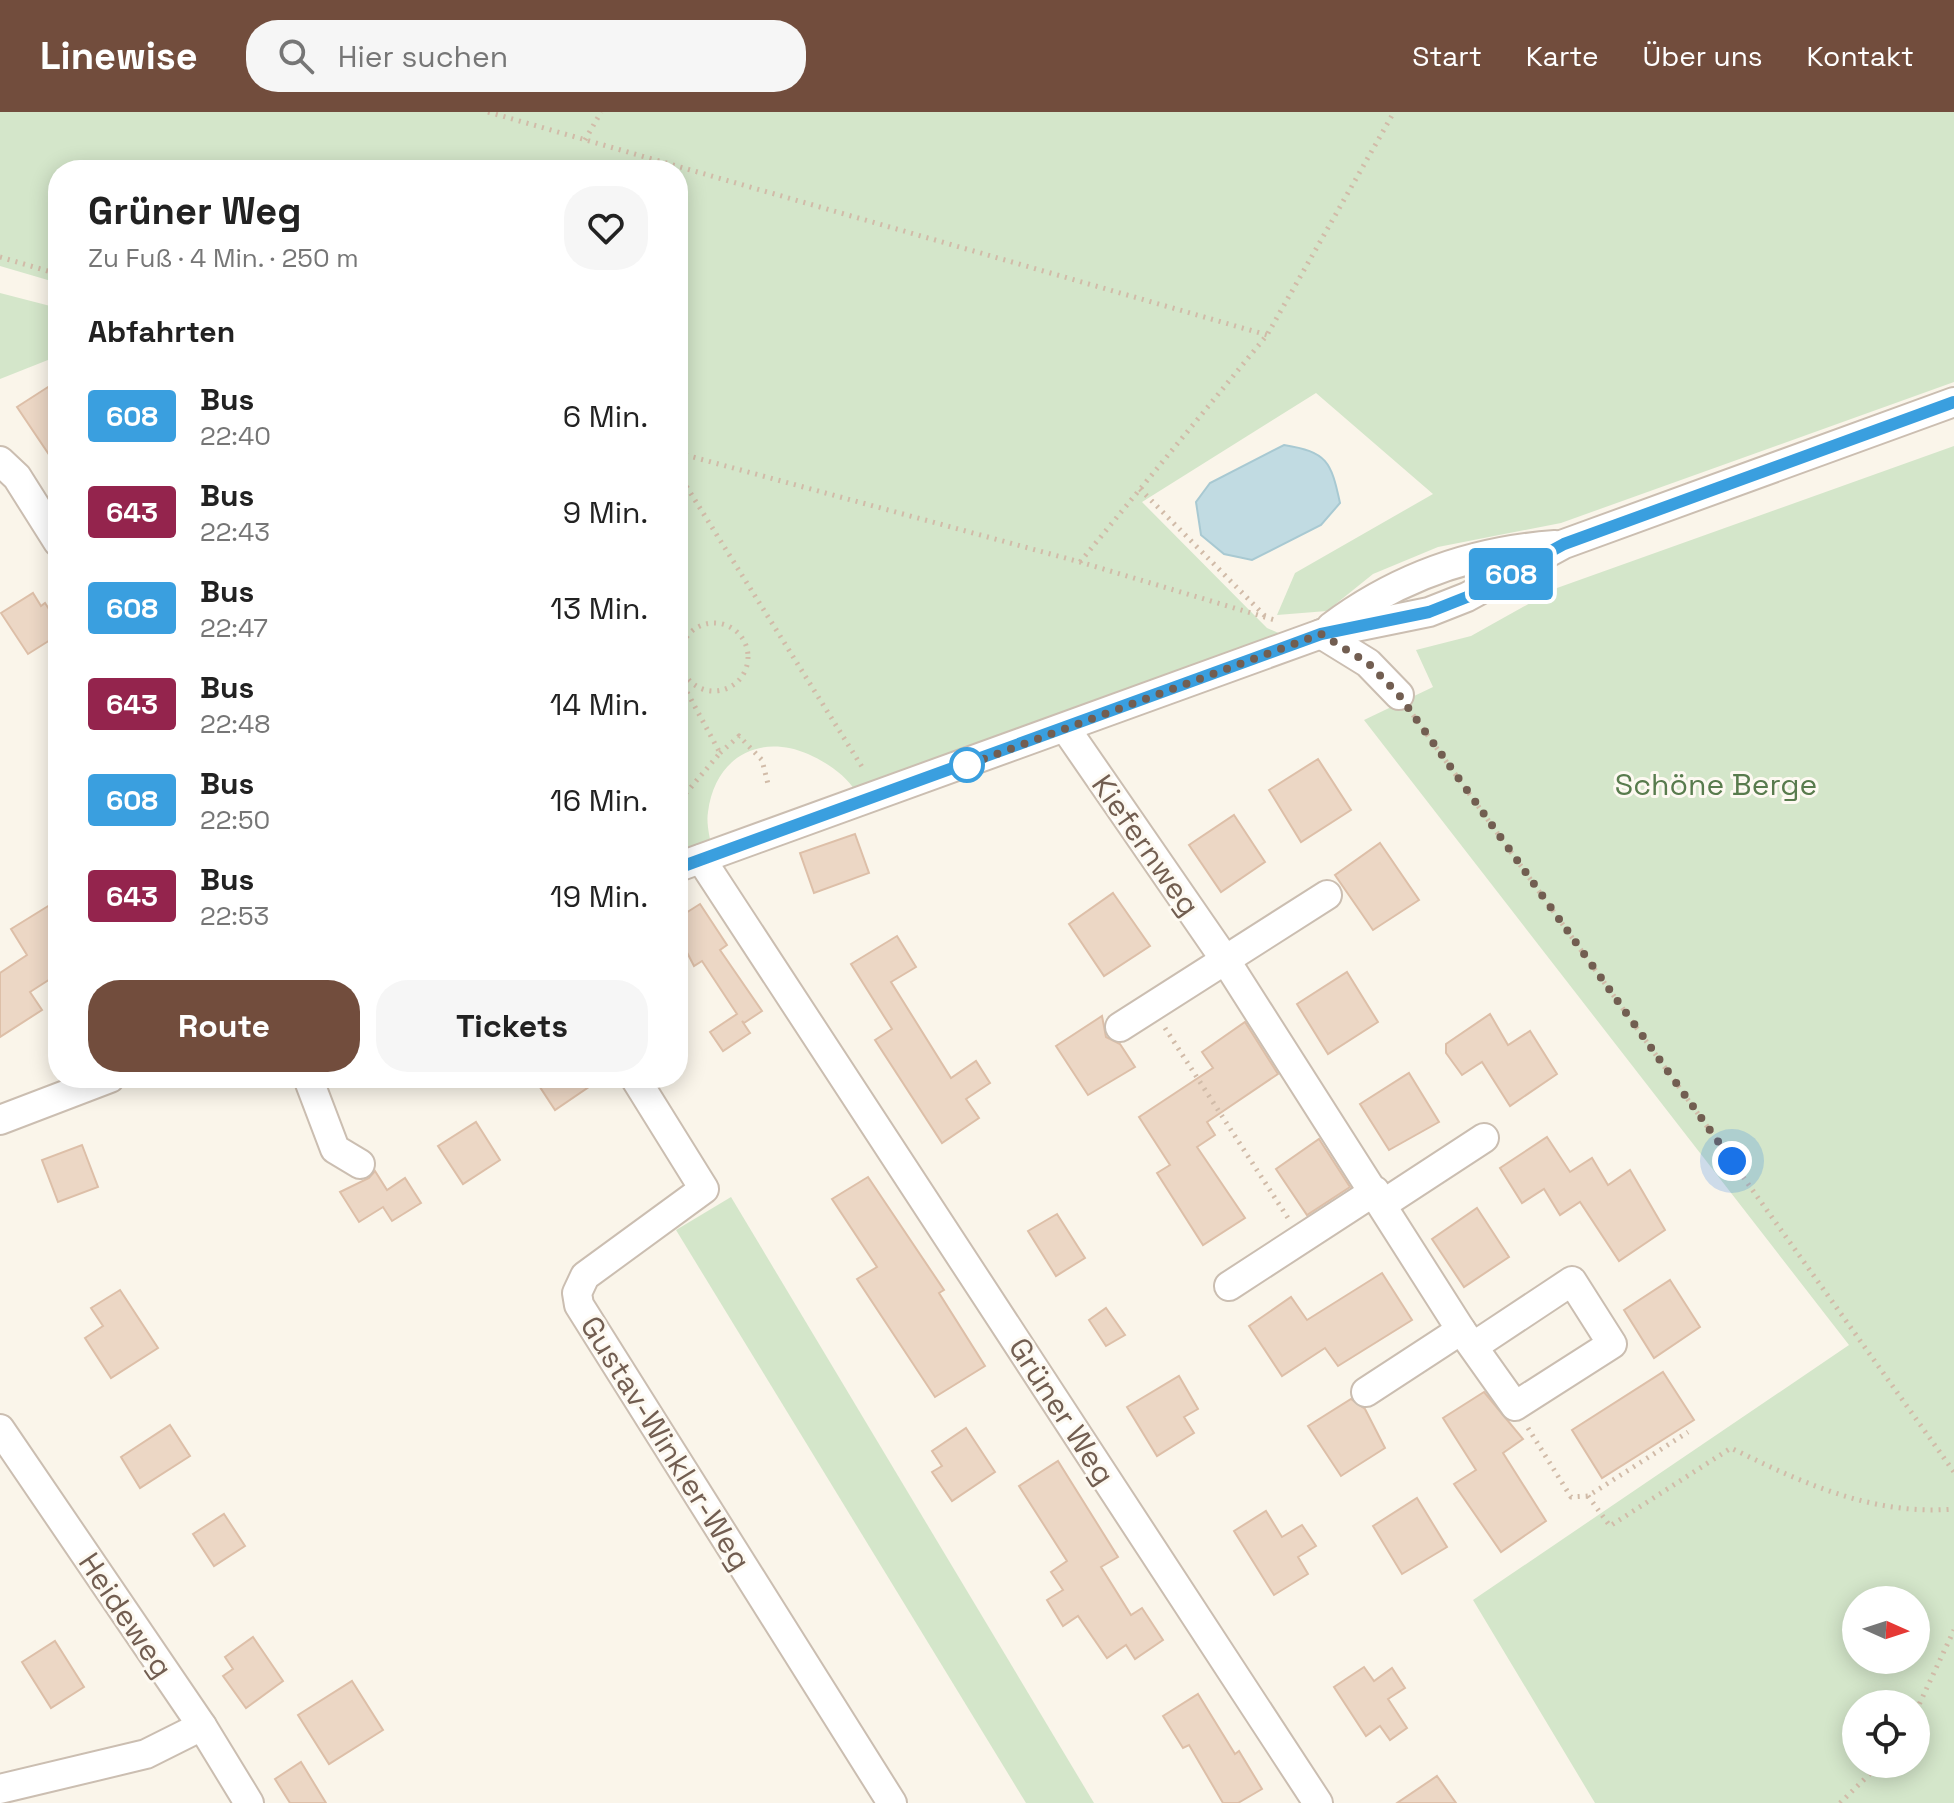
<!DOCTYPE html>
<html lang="de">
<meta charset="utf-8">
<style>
:root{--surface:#fff;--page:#f6f6f6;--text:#222;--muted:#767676;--accent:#724d3d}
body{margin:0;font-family:"Space Grotesk",sans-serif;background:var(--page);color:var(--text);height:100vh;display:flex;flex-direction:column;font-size:30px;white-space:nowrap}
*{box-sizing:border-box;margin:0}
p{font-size:26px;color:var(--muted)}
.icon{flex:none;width:44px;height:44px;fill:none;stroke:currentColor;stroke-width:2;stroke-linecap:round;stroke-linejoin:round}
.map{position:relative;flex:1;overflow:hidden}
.drawer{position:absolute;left:48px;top:48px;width:640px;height:928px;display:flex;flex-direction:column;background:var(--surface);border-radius:32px;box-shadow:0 4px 20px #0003}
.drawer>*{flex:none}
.badge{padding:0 16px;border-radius:6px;font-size:28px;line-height:52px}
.needle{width:52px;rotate:93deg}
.controls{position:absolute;left:1842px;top:1474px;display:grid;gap:16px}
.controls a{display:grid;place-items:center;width:88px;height:88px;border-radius:50%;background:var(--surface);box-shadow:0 4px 20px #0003;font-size:40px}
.you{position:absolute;width:40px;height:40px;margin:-20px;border:6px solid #fff;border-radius:50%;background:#1a73e8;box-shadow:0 0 0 12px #1a73e833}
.map>.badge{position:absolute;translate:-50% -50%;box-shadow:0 0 0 4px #fff}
h2{padding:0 40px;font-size:30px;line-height:72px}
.round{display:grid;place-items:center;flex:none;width:84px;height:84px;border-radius:32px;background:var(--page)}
.head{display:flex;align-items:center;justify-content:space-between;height:136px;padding:0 40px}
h1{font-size:38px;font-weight:800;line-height:60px}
.cta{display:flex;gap:16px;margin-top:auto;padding:16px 40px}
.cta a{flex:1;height:92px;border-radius:32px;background:var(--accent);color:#fff;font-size:32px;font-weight:800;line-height:92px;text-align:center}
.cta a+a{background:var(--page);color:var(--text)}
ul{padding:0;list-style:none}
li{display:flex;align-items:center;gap:24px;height:96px;padding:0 40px}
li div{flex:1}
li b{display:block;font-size:30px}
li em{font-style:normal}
li .badge{min-width:88px;font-weight:700;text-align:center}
header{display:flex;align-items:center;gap:48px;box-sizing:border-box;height:112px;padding:0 40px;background:var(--accent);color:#fff}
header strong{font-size:38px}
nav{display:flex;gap:44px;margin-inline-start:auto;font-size:28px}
.search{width:560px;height:72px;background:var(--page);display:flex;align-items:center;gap:20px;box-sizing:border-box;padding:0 28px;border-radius:32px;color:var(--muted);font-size:30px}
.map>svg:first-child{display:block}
</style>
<header>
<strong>Linewise</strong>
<div class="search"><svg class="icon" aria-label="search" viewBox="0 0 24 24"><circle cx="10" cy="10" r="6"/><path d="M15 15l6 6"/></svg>Hier suchen</div>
<nav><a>Start</a><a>Karte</a><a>Über uns</a><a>Kontakt</a></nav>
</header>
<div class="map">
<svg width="1954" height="1691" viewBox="0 0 1954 1691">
<rect width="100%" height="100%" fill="#faf5ea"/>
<g fill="#d4e6ca" fill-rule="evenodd">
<path d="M0,0h1954v270l-393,141 -123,24 -65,27 -46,37 -50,4 18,-42 138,-79 -117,-101 -174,109 125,126 23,10 -434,154c-10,-17 -30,-30 -48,-38 -50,-21 -93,4 -100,58 -2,12 2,26 4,37l-34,12v-691h-620v113l-58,-17z"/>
<polygon points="0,181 58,196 58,244 0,267"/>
<path d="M1954,334v1357h-359l-122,-203 376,-255 -485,-625 69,-33 -17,-37 55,-14 86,-48zM1856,1488h60v60h-60zM1856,1592h60v60h-60z"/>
<polygon points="731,1085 1094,1691 1026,1691 676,1118"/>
</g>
<path fill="#c1dbe2" stroke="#a8c9d2" stroke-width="2" d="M1284,333c43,7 47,16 56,58l-19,22 -69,35 -28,-6 -23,-19 -5,-33 14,-19z"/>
<g fill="#ecd7c5" stroke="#ddbfa8" stroke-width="2">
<polygon points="48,275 58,290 58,356 17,295"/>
<polygon points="33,481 41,494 45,491 58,511 58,523 28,542 1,501"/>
<polygon points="1318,647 1351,698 1301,730 1269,678"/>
<polygon points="1234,703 1265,750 1221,780 1189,733"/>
<polygon points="855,722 869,761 814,781 800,741"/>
<polygon points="1380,731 1419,788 1373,818 1335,763"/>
<polygon points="1113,781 1150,834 1104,864 1069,812"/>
<polygon points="58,788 58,862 30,880 42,898 0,925 0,861 27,843 11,817"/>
<polygon points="700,792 727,833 720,838 762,899 744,911 742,909 750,921 723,939 710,920 737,902 702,849 694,854 678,823 678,806"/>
<polygon points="897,824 916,855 891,870 951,966 976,949 990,971 966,987 979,1006 942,1031 875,928 892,917 851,852"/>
<polygon points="1347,860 1378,910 1328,942 1297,892"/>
<polygon points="1490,902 1508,933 1530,919 1557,962 1510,994 1482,950 1462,963 1446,941 1446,932"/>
<polygon points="1102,904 1106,925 1120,932 1135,955 1088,983 1056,934"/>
<polygon points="1245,910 1278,962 1207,1010 1215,1023 1197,1035 1245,1106 1203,1133 1157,1061 1170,1053 1139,1005 1213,956 1202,940"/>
<polygon points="1409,961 1439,1010 1389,1038 1360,992"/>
<polygon points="534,966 602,966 555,998"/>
<polygon points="476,1010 500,1048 463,1072 438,1034"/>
<polygon points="1547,1025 1570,1060 1592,1046 1608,1073 1630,1058 1665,1118 1619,1149 1580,1090 1560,1103 1544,1077 1522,1091 1500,1056"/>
<polygon points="1319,1027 1350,1075 1307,1103 1276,1057"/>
<polygon points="82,1033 98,1075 58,1090 42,1048"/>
<polygon points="375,1059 387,1078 405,1066 421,1091 392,1109 383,1095 359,1110 340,1080 369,1066"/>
<polygon points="868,1065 944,1178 939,1181 985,1254 935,1285 857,1167 877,1155 832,1087"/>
<polygon points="1477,1096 1509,1145 1464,1175 1432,1127"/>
<polygon points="1057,1102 1085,1146 1056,1164 1028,1119"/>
<polygon points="1382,1161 1412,1208 1338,1254 1325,1236 1282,1264 1249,1214 1291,1185 1307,1208"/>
<polygon points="1670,1168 1700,1215 1654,1246 1624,1198"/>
<polygon points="120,1178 158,1236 111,1266 85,1226 103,1214 91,1196"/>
<polygon points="1106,1196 1125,1223 1106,1234 1089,1208"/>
<polygon points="1663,1260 1694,1308 1602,1366 1572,1318"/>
<polygon points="1179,1264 1198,1297 1184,1305 1194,1321 1157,1344 1127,1295"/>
<polygon points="1484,1280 1523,1327 1503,1341 1546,1409 1501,1440 1454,1372 1476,1358 1443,1306"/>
<polygon points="1351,1287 1365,1297 1385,1336 1341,1364 1308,1314"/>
<polygon points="170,1313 190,1344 140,1376 121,1345"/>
<polygon points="966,1316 995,1360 952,1389 932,1360 942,1354 932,1339"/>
<polygon points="1058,1349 1118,1445 1101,1455 1131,1503 1142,1496 1163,1528 1135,1547 1126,1533 1107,1546 1078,1504 1063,1514 1047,1488 1063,1478 1051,1460 1067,1449 1019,1374"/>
<polygon points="1417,1386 1447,1435 1402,1462 1373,1414"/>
<polygon points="1266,1399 1282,1425 1302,1413 1316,1434 1298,1445 1308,1462 1274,1483 1234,1419"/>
<polygon points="224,1402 245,1434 214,1454 193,1422"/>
<polygon points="253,1525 283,1569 246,1596 223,1564 233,1557 225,1545"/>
<polygon points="55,1529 84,1575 51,1596 22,1550"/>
<polygon points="1364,1555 1374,1569 1392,1556 1405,1576 1388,1587 1407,1616 1390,1628 1380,1614 1366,1624 1334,1575"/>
<polygon points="352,1569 383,1618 329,1652 298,1603"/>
<polygon points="1198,1582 1235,1642 1239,1639 1262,1677 1238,1691 1223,1691 1189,1633 1183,1636 1163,1604"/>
<polygon points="301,1650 326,1691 290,1691 275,1667"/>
<polygon points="1437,1664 1456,1691 1397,1691"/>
</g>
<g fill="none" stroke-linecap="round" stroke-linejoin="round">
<g stroke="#cbbeb1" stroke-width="32">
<g id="minor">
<polyline points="0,349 17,365 58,430"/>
<path d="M1331,515c67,-50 141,-76 224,-82"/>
<polyline points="1321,522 1368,551 1399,583"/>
<polyline points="1066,617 1226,849 1461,1218 1515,1294 1612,1232 1572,1169 1474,1234"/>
<polyline points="701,747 1318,1691"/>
<polyline points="678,755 1321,522 1429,500 1467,485 1564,432 1954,290"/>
<polyline points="1120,915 1327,783"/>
<polyline points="308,966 335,1037 360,1052"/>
<polyline points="635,966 704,1077 585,1164 577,1181 579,1193 892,1691"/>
<polyline points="0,1008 110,966"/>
<polyline points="1383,1092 1484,1026"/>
<polyline points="1229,1174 1375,1079"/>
<polyline points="1366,1280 1461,1218"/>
<polyline points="0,1317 202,1614 249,1691"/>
<polyline points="0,1677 146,1642 202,1614"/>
</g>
</g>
<g stroke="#d1bba8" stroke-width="5" stroke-dasharray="2 6" stroke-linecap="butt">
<polyline points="488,0 1267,223"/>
<polyline points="585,28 601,0"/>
<polyline points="0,145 58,162"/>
<polyline points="678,341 1080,450 1278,509"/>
<polyline points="678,361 864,658"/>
<polyline points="1140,377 1265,504"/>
<polyline points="1080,450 1267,223 1394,0"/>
<circle cx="714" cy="545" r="34"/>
<polyline points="1413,603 1954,1360"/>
<polyline points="720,641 739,624 762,648 768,672"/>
<polyline points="678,684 686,681 720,641 680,567 680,553"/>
<polyline points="1165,916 1288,1106"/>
<polyline points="1528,1316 1571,1385 1588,1384 1688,1320"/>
<path d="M1588,1384l22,30 121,-78c71,35 143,68 223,61"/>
<polyline points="1916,1599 1954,1518"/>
<polyline points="1840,1691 1880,1652"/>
</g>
<use href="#minor" stroke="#fff" stroke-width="28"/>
</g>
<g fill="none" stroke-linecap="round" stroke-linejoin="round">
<g stroke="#fff" stroke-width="18">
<polyline id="line" points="678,756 1321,522 1429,500 1467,485 1564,432 1954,290"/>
</g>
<use href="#line" stroke="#3a9fdf" stroke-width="12"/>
<polyline stroke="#725e51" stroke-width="8" stroke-dasharray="0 14.4" points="967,653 962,655 1321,522 1368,551 1399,583 1732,1049"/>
</g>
<circle fill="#fff" stroke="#3a9fdf" stroke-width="4" cx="967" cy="653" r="16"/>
<g text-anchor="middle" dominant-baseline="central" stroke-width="6" stroke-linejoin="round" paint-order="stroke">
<g font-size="30" fill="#587b4d" stroke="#fdf9f1">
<text x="1716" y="672">Schöne Berge</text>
</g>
<g font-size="30" fill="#725e51" stroke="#fdf9f1">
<text transform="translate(1146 733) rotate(55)">Kiefernweg</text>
<text transform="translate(1062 1299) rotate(57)">Grüner Weg</text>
<text transform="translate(666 1331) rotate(58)">Gustav-Winkler-Weg</text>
<text transform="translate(126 1503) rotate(56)">Heideweg</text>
</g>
</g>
</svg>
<div class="controls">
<a><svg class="needle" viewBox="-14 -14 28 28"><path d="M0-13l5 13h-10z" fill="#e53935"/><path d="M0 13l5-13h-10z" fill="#767676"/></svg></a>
<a><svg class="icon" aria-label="locate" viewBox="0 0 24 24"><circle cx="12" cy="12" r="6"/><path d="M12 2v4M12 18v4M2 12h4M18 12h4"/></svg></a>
</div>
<div class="you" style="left:1732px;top:1049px"></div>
<b class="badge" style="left:1511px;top:462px;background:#3a9fdf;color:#fff">608</b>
<section class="drawer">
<div class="head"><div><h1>Grüner Weg</h1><p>Zu Fuß · 4 Min. · 250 m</p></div><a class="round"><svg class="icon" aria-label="heart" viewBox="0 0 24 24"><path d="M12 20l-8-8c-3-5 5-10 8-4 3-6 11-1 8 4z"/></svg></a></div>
<h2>Abfahrten</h2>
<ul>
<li><span class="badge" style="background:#3a9fdf;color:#fff">608</span><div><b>Bus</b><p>22:40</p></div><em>6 Min.</em></li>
<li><span class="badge" style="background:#94244d;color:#fff">643</span><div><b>Bus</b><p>22:43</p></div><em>9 Min.</em></li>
<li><span class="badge" style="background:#3a9fdf;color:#fff">608</span><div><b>Bus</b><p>22:47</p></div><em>13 Min.</em></li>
<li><span class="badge" style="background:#94244d;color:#fff">643</span><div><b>Bus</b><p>22:48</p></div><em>14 Min.</em></li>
<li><span class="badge" style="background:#3a9fdf;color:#fff">608</span><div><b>Bus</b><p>22:50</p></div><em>16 Min.</em></li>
<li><span class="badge" style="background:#94244d;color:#fff">643</span><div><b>Bus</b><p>22:53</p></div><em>19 Min.</em></li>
</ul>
<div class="cta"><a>Route</a><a>Tickets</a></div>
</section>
</div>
